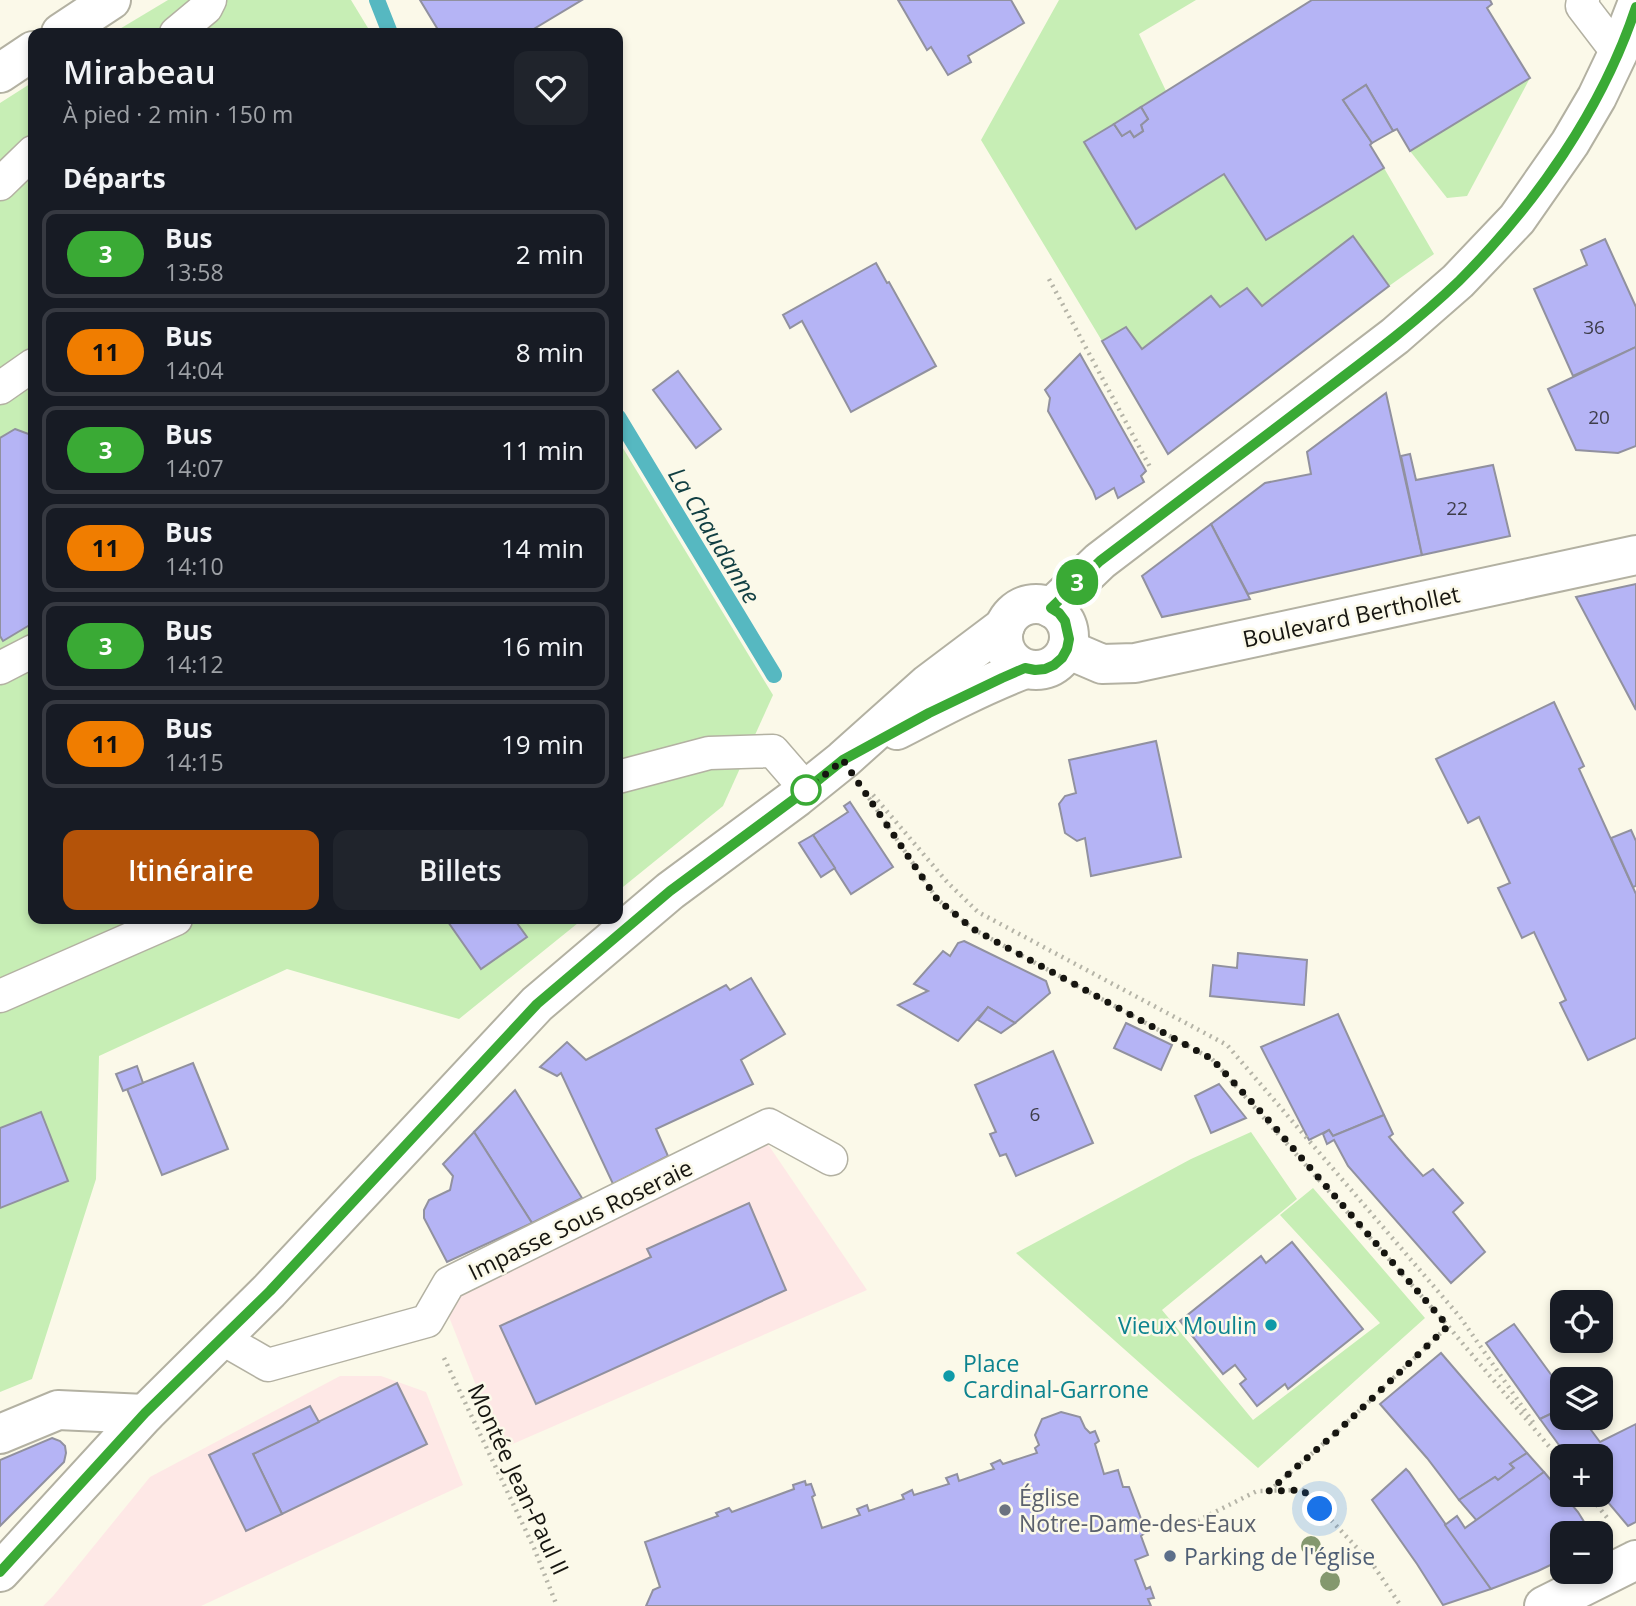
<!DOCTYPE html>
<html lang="fr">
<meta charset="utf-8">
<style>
:root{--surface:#171b24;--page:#20242c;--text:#f1f3f6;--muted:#9ea1a6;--line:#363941;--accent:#b45309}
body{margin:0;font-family:"Open Sans",sans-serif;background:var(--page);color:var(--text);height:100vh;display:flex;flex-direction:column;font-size:26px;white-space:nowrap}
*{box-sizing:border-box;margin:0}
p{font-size:23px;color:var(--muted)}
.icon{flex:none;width:38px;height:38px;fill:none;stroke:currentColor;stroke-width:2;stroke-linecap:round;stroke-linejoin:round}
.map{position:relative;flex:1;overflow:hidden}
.sheet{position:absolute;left:28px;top:28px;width:595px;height:896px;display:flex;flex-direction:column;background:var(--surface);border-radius:14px;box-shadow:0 4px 10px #0003}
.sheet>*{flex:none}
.badge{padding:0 14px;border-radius:23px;font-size:24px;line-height:46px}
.tools{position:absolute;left:1550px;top:1290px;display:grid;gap:14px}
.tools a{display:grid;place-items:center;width:63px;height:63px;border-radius:14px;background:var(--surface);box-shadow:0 4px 10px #0003;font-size:35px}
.you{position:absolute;width:35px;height:35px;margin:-18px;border:5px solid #fff;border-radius:50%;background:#1a73e8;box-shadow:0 0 0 10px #1a73e833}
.map>.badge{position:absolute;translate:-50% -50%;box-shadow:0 0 0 4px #fff}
h2{padding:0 35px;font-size:26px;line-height:63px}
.round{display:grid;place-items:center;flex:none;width:74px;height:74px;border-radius:14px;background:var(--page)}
.head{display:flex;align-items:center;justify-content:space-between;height:119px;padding:0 35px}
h1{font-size:33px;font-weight:600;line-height:52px}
.cta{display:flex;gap:14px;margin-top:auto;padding:14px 35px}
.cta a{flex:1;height:80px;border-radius:14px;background:var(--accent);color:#fff;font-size:28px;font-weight:600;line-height:80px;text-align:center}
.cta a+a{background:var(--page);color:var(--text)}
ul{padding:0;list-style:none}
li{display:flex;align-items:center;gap:21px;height:88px;margin:0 14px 10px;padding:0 21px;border:4px solid var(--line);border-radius:14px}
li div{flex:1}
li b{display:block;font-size:26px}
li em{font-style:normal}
li .badge{min-width:77px;font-weight:700;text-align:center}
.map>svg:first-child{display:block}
</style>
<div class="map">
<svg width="1636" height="1606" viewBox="0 0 1636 1606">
<rect width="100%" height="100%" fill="#fbf9e9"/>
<g fill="#fee8e6">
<polygon points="763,1137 867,1290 501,1449 442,1299"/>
<polygon points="340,1376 381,1376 426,1392 463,1485 201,1606 43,1606 54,1595 150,1477"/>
</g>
<g fill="#c7eeb5">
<polygon points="168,0 351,0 371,33 113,33"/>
<polygon points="1059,0 1196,0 1139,34 1166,91 1085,142 1137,228 1224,174 1266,240 1384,168 1434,254 1389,286 1353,236 1262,306 1220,307 1211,296 1142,349 1126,327 1102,341 981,140"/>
<polygon points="1530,78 1467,196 1447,198 1410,151"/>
<polygon points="33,82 33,919 583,919 459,1019 287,969 99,1056 96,1179 32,1379 0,1392 0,103"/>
<polygon points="618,440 773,695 723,806 618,891"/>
<polygon points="1251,1132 1297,1199 1162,1310 1253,1420 1380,1323 1280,1215 1313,1188 1425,1318 1258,1468 1016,1253 1191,1159"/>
</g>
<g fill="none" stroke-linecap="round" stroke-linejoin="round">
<g stroke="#56b8c1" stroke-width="16">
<polyline points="377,0 390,33"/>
<polyline points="618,417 774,675"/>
</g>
</g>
<g fill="#b5b4f5" stroke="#91919f" stroke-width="2">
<polygon points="420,0 582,0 527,33 440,33"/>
<polygon points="898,0 1011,0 1024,23 968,56 971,62 948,75 931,47 927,50"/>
<polygon points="1312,0 1490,0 1492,4 1487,8 1530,78 1410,151 1397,129 1393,131 1366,85 1343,100 1372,143 1370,145 1384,168 1266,240 1224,174 1136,229 1084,142 1114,124 1122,136 1130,131 1134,137 1143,131 1141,125 1148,119 1141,107"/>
<polygon points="1366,85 1393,131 1372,143 1343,100"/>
<polygon points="1141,107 1148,119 1141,125 1143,131 1134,137 1130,131 1122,136 1114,124"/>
<polygon points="1353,236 1389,286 1168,454 1102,341 1126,327 1142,349 1211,296 1220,307 1247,288 1262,306"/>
<polygon points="1605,239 1636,307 1636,347 1573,376 1534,289 1587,265 1581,250"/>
<polygon points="876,263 887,283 889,282 936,366 851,412 802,321 790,328 783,315"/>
<polygon points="1636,347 1636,446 1618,453 1576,450 1548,389"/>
<polygon points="1080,354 1146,471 1141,476 1144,482 1118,498 1114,488 1096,499 1093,491 1048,411 1050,398 1045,390"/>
<polygon points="678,371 721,429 696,448 653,390"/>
<polygon points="1386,393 1422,555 1248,594 1211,524 1265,483 1311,474 1307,452"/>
<polygon points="15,429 31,435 33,434 33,623 3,641 0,636 0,438"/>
<polygon points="1410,454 1416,480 1493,465 1510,536 1422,555 1401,456"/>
<polygon points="1211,524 1250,599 1162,617 1142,576"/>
<polygon points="1636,584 1636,710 1576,597"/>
<polygon points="1554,702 1584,766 1579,769 1636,894 1636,1038 1588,1060 1560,1003 1566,1000 1534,932 1522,938 1498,888 1510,883 1479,817 1468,823 1436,759"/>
<polygon points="1156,741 1181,857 1091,876 1085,838 1077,841 1065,833 1059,804 1065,796 1076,793 1069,760"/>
<polygon points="850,802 893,867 851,894 813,835 848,812 844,806"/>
<polygon points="1631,830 1636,841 1636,886 1633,887 1611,838"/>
<polygon points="813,835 835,868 821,877 799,843"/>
<polygon points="446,919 514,919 527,937 481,969"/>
<polygon points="964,941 1046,981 1050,993 1015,1023 988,1007 958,1041 898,1005 928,991 914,984 943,951 950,956 958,943"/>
<polygon points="1238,953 1307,960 1304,1005 1210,996 1213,965 1237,968"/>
<polygon points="751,978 785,1034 741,1060 753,1084 656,1129 668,1156 613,1184 561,1073 557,1076 540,1067 567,1042 586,1060 726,985 730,990"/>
<polygon points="988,1007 1015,1023 1001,1033 978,1020"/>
<polygon points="1338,1014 1384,1115 1333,1136 1329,1130 1309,1140 1261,1047"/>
<polygon points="1126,1023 1172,1045 1161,1070 1114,1048"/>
<polygon points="1053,1051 1093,1143 1016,1176 1006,1154 1000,1156 990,1134 996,1132 975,1085"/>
<polygon points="193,1063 228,1149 162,1175 127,1089"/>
<polygon points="137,1066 143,1083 123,1091 116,1074"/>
<polygon points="1219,1084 1246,1118 1211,1133 1195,1096"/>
<polygon points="515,1090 582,1198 532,1223 474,1132"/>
<polygon points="41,1112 68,1181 0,1208 0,1128"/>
<polygon points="1384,1115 1393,1134 1389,1137 1406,1157 1423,1176 1433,1169 1463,1203 1453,1212 1485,1252 1451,1283 1348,1166 1334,1140 1327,1144 1323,1134 1329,1130 1333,1136"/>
<polygon points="474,1132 532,1223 447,1262 424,1218 424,1210 429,1200 450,1190 453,1176 443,1164"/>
<polygon points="749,1203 786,1290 536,1404 500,1326 651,1257 647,1249"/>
<polygon points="1292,1242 1363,1329 1288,1389 1285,1384 1257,1406 1240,1384 1246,1379 1235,1365 1223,1374 1180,1321 1261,1256 1266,1263"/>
<polygon points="1514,1324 1563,1391 1563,1408 1540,1419 1486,1343"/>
<polygon points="1441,1353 1527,1453 1510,1464 1514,1468 1498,1480 1495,1477 1459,1500 1427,1458 1380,1404"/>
<polygon points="397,1383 427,1444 282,1514 253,1454"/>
<polygon points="310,1406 319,1422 253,1454 282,1514 246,1531 209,1455"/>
<polygon points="1563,1408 1563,1418 1582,1418 1600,1442 1636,1424 1636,1522 1628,1526 1601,1494 1601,1456 1567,1456 1540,1419"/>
<polygon points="1061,1412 1080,1417 1085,1428 1090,1433 1095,1431 1099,1441 1095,1444 1104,1474 1118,1470 1123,1487 1129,1487 1146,1532 1141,1536 1148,1555 1135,1560 1146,1589 1150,1587 1154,1598 1148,1599 1151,1606 646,1606 653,1590 660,1587 645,1542 718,1516 716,1513 729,1508 732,1512 794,1489 793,1485 805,1481 806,1485 811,1484 815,1495 812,1497 822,1528 860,1515 857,1509 867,1505 869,1511 904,1499 902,1495 912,1490 914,1495 949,1484 946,1478 957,1474 959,1481 994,1469 991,1464 1000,1460 1003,1464 1037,1453 1035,1448 1039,1445 1035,1435 1042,1419"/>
<polygon points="52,1438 60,1441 65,1446 66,1453 64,1462 0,1526 0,1460"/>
<polygon points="1527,1453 1544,1472 1477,1521 1459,1500 1495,1477 1498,1480 1514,1468 1510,1464"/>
<polygon points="1406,1469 1409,1472 1491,1589 1443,1605 1417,1564 1372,1500"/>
<polygon points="1544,1472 1578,1512 1591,1533 1563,1533 1563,1559 1538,1571 1491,1589 1445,1525 1457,1516 1465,1528"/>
</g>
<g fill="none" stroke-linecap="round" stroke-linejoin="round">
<g stroke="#b3b1a2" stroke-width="35">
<g id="lane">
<polyline points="1583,0 1582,6 1618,53"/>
<polyline points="176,33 206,8 210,0"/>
<polyline points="0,184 33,152"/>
<polyline points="0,388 33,365"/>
<polyline points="0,668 33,651"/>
<polyline points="618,777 709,753 773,751 806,789"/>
<polyline points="0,996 176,919"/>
<polyline points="221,1338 268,1365 427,1321 449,1283 769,1125 831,1159"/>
</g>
</g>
<g stroke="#b3b1a2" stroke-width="42">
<g id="street">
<polyline points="61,33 111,0"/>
<polyline points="0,73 33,51"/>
<polyline points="0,1434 58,1410 145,1414"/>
<polyline points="1544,1606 1636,1560"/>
</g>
</g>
<g stroke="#b3b1a2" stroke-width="42">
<g id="secondary">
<circle cx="1036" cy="637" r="33"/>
<polyline points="1051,608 1100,561 1395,336 1458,281 1517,219 1570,143 1597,97 1618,53 1636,7"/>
<polyline points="1067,649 1102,664 1135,663 1636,555"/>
<path d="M897,730c42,-22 84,-44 128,-61"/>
<polyline points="0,1572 145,1414 269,1291 537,1004 670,891 797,797 843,760 928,684 1005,626"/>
</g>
</g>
<g stroke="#b5b4a7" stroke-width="4.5" stroke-dasharray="2 5" stroke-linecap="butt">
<polyline points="1049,279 1150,467"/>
<polyline points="873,795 948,883 978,912 1227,1045 1460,1317 1535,1425"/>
<polyline points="869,798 937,899 973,929 1212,1059 1448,1326 1563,1463"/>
<polyline points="444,1358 534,1548 557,1606"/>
<polyline points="1269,1491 1339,1430 1448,1326"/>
<polyline points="1588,1494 1609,1520"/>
<polyline points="1185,1527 1257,1491 1303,1490 1373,1565 1401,1606"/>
</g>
<use href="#lane" stroke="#fff" stroke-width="32"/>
<use href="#street" stroke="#fff" stroke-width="38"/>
<use href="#secondary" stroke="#fff" stroke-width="38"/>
</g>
<g fill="#84986e">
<circle cx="1311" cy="1546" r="10"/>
<circle cx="1330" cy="1581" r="10"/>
</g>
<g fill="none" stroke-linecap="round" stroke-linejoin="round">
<g stroke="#fff" stroke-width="16">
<path id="line" d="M0,1572l145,-159 125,-122 267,-287 133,-113 127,-94 46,-37 86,-47 73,-35 23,-10 10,2 10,-1 9,-4 8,-7 5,-9 2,-10 -4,-18 -6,-8 -8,-5 49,-47c64,-49 129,-98 194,-147 56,-43 114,-84 165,-133 76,-76 143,-171 177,-274"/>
</g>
<use href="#line" stroke="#3aaa35" stroke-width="10"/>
<polyline stroke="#161510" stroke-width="7" stroke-dasharray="0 12.6" points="806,790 843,760 937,899 973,929 1212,1059 1272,1124 1448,1326 1339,1430 1269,1491 1303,1490 1320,1509"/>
</g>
<circle fill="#fff" stroke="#3aaa35" stroke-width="3.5" cx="806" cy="790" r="14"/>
<g fill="#0f9aa8" stroke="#fbf9e9" stroke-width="2.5">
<circle cx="1271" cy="1325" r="7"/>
<circle cx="949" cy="1376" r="7"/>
</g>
<circle fill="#6b7280" stroke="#fbf9e9" stroke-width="2.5" cx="1005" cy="1510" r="7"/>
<circle fill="#5c6f8a" stroke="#fbf9e9" stroke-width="2.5" cx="1170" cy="1556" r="7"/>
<g text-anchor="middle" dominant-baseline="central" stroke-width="5" stroke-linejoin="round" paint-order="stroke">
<g font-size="19" fill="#3e3d49">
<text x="1594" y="327">36</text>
<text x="1599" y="417">20</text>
<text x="1457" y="508">22</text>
<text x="1035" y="1114">6</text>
</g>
<g font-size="23" fill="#161510" stroke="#fbf9e9">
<text transform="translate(1351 616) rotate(-12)">Boulevard Berthollet</text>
<text transform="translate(580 1219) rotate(-26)">Impasse Sous Roseraie</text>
<text transform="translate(519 1479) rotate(65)">Montée Jean-Paul II</text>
</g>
<g font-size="23" fill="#0d838f" stroke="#fbf9e9" text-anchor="end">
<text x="1257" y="1325">Vieux Moulin</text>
<text x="963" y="1363" text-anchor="start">Place<tspan x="963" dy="26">Cardinal-Garrone</tspan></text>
</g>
<g font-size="23" fill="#5b616d" stroke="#fbf9e9" text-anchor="start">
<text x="1019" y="1497">Église<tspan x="1019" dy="26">Notre-Dame-des-Eaux</tspan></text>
</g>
<g font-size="23" fill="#4e5e75" stroke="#fbf9e9" text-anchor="start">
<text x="1184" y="1556">Parking de l'église</text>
</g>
<g font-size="24" font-style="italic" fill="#103e42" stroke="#fbf9e9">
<text transform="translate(715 535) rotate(59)">La Chaudanne</text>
</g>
</g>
</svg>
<div class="tools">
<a><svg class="icon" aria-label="locate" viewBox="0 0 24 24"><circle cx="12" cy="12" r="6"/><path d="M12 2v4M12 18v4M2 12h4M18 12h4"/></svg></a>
<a><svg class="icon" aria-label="layers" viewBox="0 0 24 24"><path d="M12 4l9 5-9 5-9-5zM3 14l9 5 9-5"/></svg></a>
<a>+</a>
<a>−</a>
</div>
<div class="you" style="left:1320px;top:1509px"></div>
<b class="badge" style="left:1077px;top:582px;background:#3aaa35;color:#fff">3</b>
<section class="sheet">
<div class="head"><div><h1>Mirabeau</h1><p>À pied · 2 min · 150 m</p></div><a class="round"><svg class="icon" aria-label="heart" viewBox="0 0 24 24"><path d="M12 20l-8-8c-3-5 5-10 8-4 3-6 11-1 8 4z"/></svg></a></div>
<h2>Départs</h2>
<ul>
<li><span class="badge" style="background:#3aaa35;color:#fff">3</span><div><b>Bus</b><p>13:58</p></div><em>2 min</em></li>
<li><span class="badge" style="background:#f07d00;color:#111">11</span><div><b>Bus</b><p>14:04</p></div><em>8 min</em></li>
<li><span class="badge" style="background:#3aaa35;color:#fff">3</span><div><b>Bus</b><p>14:07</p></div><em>11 min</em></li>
<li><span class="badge" style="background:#f07d00;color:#111">11</span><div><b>Bus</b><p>14:10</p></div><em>14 min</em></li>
<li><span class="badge" style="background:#3aaa35;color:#fff">3</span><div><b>Bus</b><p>14:12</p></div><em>16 min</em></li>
<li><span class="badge" style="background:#f07d00;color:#111">11</span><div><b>Bus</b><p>14:15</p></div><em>19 min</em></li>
</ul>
<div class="cta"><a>Itinéraire</a><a>Billets</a></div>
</section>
</div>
